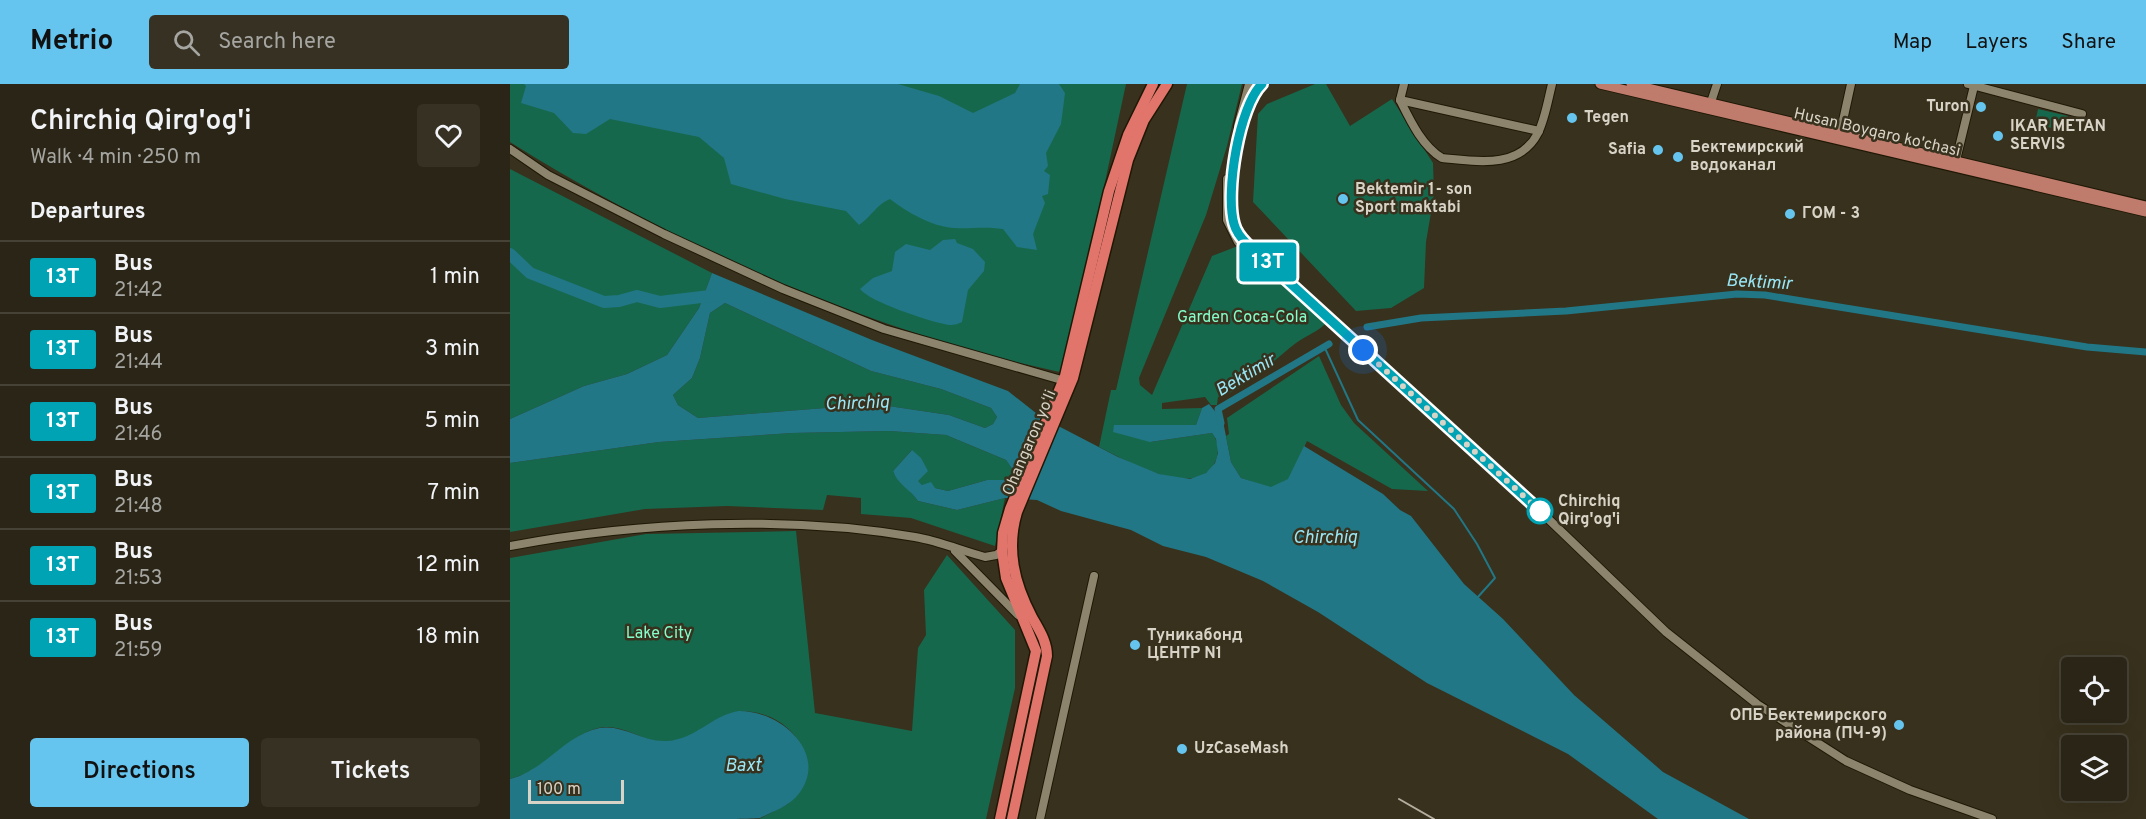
<!DOCTYPE html>
<meta charset="utf-8">
<style>
:root{--surface:#2a2516;--page:#363123;--text:#f1f3f6;--muted:#a5a5a1;--line:#464235;--accent:#65c5ee}
body{margin:0;font-family:Overpass,sans-serif;background:var(--page);color:var(--text);height:100vh;display:flex;flex-direction:column;font-size:22px;white-space:nowrap}
*{box-sizing:border-box;margin:0}
p{font-size:20px;color:var(--muted)}
.icon{flex:none;width:33px;height:33px;fill:none;stroke:currentColor;stroke-width:2;stroke-linecap:round;stroke-linejoin:round}
.map{position:relative;flex:1;overflow:hidden}
.details{display:flex;flex-direction:column;background:var(--surface);width:510px}
.details>*{flex:none}
.badge{padding:0 12px;border-radius:4px;font-size:21px;line-height:39px}
.fabs{position:absolute;left:1551px;top:573px;display:grid;gap:12px}
.fabs a{display:grid;place-items:center;width:66px;height:66px;border-radius:6px;background:var(--surface);box-shadow:0 6px 24px #0002,0 0 0 2px var(--line);font-size:30px}
.scale{position:absolute;left:18px;bottom:15px;width:96px;box-sizing:border-box;padding-left:6px;border:3px solid #d8d3c7;border-top:0;font-size:16px;line-height:21px;white-space:nowrap;color:#d8d3c7;-webkit-text-stroke:4px #38311d;paint-order:stroke}
.you{position:absolute;width:30px;height:30px;margin:-15px;border:4px solid #fff;border-radius:50%;background:#1a73e8;box-shadow:0 0 0 9px #1a73e833}
.map>.badge{position:absolute;translate:-50% -50%;box-shadow:0 0 0 3px #fff}
h2{padding:0 30px;font-size:22px;line-height:54px}
.round{display:grid;place-items:center;flex:none;width:63px;height:63px;border-radius:6px;background:var(--page)}
.summary{display:flex;align-items:center;justify-content:space-between;height:102px;padding:0 30px}
h1{font-size:28px;font-weight:600;line-height:45px}
.button{display:flex;gap:12px;margin-top:auto;padding:12px 30px}
.button a{flex:1;height:69px;border-radius:6px;background:var(--accent);color:#111;font-size:24px;font-weight:600;line-height:69px;text-align:center}
.button a+a{background:var(--page);color:var(--text)}
ul{padding:0;list-style:none}
li{display:flex;align-items:center;gap:18px;height:72px;padding:0 30px;border-top:2px solid var(--line)}
li div{flex:1}
li b{display:block;font-size:22px}
li em{font-style:normal}
li .badge{min-width:66px;font-weight:700;text-align:center}
header{display:flex;align-items:center;gap:36px;box-sizing:border-box;height:84px;padding:0 30px;background:var(--accent);color:#111}
header strong{font-size:28px}
nav{display:flex;gap:33px;margin-inline-start:auto;font-size:21px}
.search{width:420px;height:54px;background:var(--page);display:flex;align-items:center;gap:15px;box-sizing:border-box;padding:0 21px;border-radius:6px;color:var(--muted);font-size:22px}
main{display:flex;flex:1;min-height:0}
.map>svg:first-child{display:block}
</style>
<header>
<strong>Metrio</strong>
<div class="search"><svg class="icon" aria-label="search" viewBox="0 0 24 24"><circle cx="10" cy="10" r="6"/><path d="M15 15l6 6"/></svg>Search here</div>
<nav><a>Map</a><a>Layers</a><a>Share</a></nav>
</header>
<main>
<section class="details">
<div class="summary"><div><h1>Chirchiq Qirg'og'i</h1><p>Walk · 4 min · 250 m</p></div><a class="round"><svg class="icon" aria-label="heart" viewBox="0 0 24 24"><path d="M12 20l-8-8c-3-5 5-10 8-4 3-6 11-1 8 4z"/></svg></a></div>
<h2>Departures</h2>
<ul>
<li><span class="badge" style="background:#00a3b4;color:#fff">13Т</span><div><b>Bus</b><p>21:42</p></div><em>1 min</em></li>
<li><span class="badge" style="background:#00a3b4;color:#fff">13Т</span><div><b>Bus</b><p>21:44</p></div><em>3 min</em></li>
<li><span class="badge" style="background:#00a3b4;color:#fff">13Т</span><div><b>Bus</b><p>21:46</p></div><em>5 min</em></li>
<li><span class="badge" style="background:#00a3b4;color:#fff">13Т</span><div><b>Bus</b><p>21:48</p></div><em>7 min</em></li>
<li><span class="badge" style="background:#00a3b4;color:#fff">13Т</span><div><b>Bus</b><p>21:53</p></div><em>12 min</em></li>
<li><span class="badge" style="background:#00a3b4;color:#fff">13Т</span><div><b>Bus</b><p>21:59</p></div><em>18 min</em></li>
</ul>
<div class="button"><a>Directions</a><a>Tickets</a></div>
</section>
<div class="map">
<svg width="1636" height="735" viewBox="0 0 1636 735">
<rect width="100%" height="100%" fill="#38311d"/>
<g fill="#16684c">
<path d="M0,0h616l-62,289c-34,-8 -69,-15 -102,-25 -158,-48 -312,-118 -452,-206z"/>
<path d="M677,0h55l-15,62 -21,69 -67,163 1,7 12,10 60,-139 26,-10 89,76c-9,10 -20,13 -31,21 -24,18 -48,46 -78,54l-1,8h-6l-6,-8 -43,6v6l40,-1 -6,17 -46,17 62,-9c7,9 8,20 2,31 -20,36 -89,-4 -115,-17l12,-57h5z"/>
<polygon points="805,0 816,0 840,42 882,15 923,79 924,111 916,158 914,204 881,224 846,227 743,118 748,30 757,20"/>
<polygon points="1528,25 1558,32 1555,47 1525,40"/>
<polygon points="0,85 202,189 189,224 157,271 117,290 74,302 0,335"/>
<polygon points="215,219 361,287 431,305 481,324 487,333 483,340 475,344 439,331 365,320 188,334 168,321 163,311 182,294 190,274 200,229"/>
<polygon points="809,272 831,321 844,339 918,407 882,405 797,357 779,395 761,404 731,394 721,378 716,352 719,350 717,334"/>
<path d="M379,347l57,4 60,25 9,13 -2,7h-26l-39,11 -26,-6 -5,-4 -5,-31 -19,21c4,12 17,17 25,30l39,9 48,-12 -10,48 -84,-28 -50,-4v-16l-34,-3 -4,15 -96,-4 -82,3 -135,23v-69l149,-21 133,-9z"/>
<path d="M286,447l19,182 97,18 6,-83 8,-13 -2,-45 23,-35 68,75v58l-29,131h-227l29,-15 20,-34c-3,-37 -34,-60 -70,-59 -25,13 -53,34 -82,30 -20,-4 -37,-18 -58,-13 -23,6 -37,23 -54,36 -11,8 -22,11 -34,15v-221l136,-24z"/>
</g>
<g fill="#217785" fill-rule="evenodd">
<path d="M14,0h374l41,12 34,17 42,-20 5,-9h39l6,9 -4,31 -15,29 2,13 -4,5 6,4 -2,19 -6,2 3,7 -12,31 4,16 -20,-3 -14,-18c-20,-3 -31,0 -48,-1 -23,-1 -48,-16 -65,-29 -13,5 -19,18 -31,26l-13,-14 -61,-12 -54,-15 -7,-26 -25,-21 -89,-18 -24,15 -13,-1 -19,-20 -33,-10 5,-17z"/>
<path d="M445,155l2,4 16,6 12,13 -1,9 -16,19 -6,32c-6,3 -11,4 -18,2 -18,-4 -74,-22 -84,-35l13,-11 19,-7 3,-19 11,-8 24,6 13,-10z"/>
<path d="M202,189l160,67 136,51 33,26 77,40 41,17 31,5 16,-6 9,-10 3,-10 -2,-14 -4,-6 -62,9 -37,-10 1,-7h82l6,-17 7,-4 14,17 8,41 10,16 30,9 17,-8 16,-33 79,48 17,16 11,6 53,68 39,35 71,76 89,77 86,47h-91l-90,-65 -141,-71 -109,-71 -55,-31 -57,-24 -43,-11 -32,-16 -70,-19 -24,-11 -32,-2 -48,12 -39,-9c-8,-12 -21,-17 -25,-30l19,-21 9,8 7,13 -10,10 4,4 9,-3 4,6 13,3 39,-11h26l2,-7 -9,-13 -60,-25 -57,-4 -97,2 -133,9 -149,21v-44l74,-33 43,-12 40,-19 32,-47zM215,219l146,68 70,18 50,19 6,9 -4,7 -8,4 -36,-13 -74,-11 -177,14 -20,-13 -5,-10 19,-17 8,-20 10,-45z"/>
<path d="M228,627c45,-1 94,46 58,86 -9,10 -24,15 -36,21 -8,1 -38,1 -49,1 -67,0 -134,0 -201,0v-40c34,-9 50,-38 82,-49 28,-10 49,13 75,11 29,-2 44,-25 71,-30z"/>
</g>
<g fill="none" stroke-linecap="round" stroke-linejoin="round">
<polyline stroke="#217785" stroke-width="2" points="814,262 848,336 944,425 967,460 985,494 967,514"/>
<g stroke="#217785" stroke-width="7">
<polyline points="857,243 911,234 1056,227 1227,210 1255,211 1577,263 1636,268"/>
<polyline points="711,339 708,325 819,260"/>
</g>
<polyline stroke="#217785" stroke-width="12" points="0,170 20,189 94,218 109,217 127,212 150,218 208,211"/>
<g stroke="#1f1805" stroke-width="10">
<g id="minor">
<path d="M752,0c-23,22 -37,109 -28,140 2,8 7,14 13,20l293,267 126,121 91,72 89,57 64,29 82,29"/>
<path d="M894,0l-4,16c10,20 22,46 42,58 33,3 77,12 96,-25 7,-14 10,-33 14,-49"/>
<polyline points="1458,0 1572,30"/>
<polyline points="890,16 1029,47"/>
<polyline points="1199,24 1207,0"/>
<polyline points="728,42 739,0"/>
<polyline points="1329,55 1341,0"/>
<polyline points="0,65 38,91 154,150 273,205 374,245 548,295"/>
<polyline points="1446,76 1464,2"/>
<polyline points="717,95 717,136 728,158"/>
<path d="M0,462c129,-24 275,-31 405,-9 24,4 47,14 70,20l11,-2 6,-4"/>
<polyline points="445,467 508,531"/>
<polyline points="530,735 584,492"/>
</g>
</g>
<g stroke="#1f1805" stroke-width="11">
<g id="major">
<polyline points="1090,0 1636,128"/>
<polyline points="1121,0 1636,122"/>
</g>
</g>
<g stroke="#1f1805" stroke-width="13">
<g id="highway">
<polyline points="490,735 526,567 496,494 492,467 493,449 500,425 555,292 599,107 618,51 643,0"/>
<path d="M502,735l35,-163c0,-15 -8,-26 -15,-39 -18,-34 -26,-68 -15,-105l56,-134 55,-218 16,-40 23,-36"/>
</g>
</g>
<use href="#minor" stroke="#8c846d" stroke-width="8"/>
<use href="#major" stroke="#bf7b6c" stroke-width="9"/>
<use href="#highway" stroke="#e1756b" stroke-width="10"/>
<polyline stroke="#b3aea0" stroke-width="2" points="889,715 924,735"/>
</g>
<g fill="none" stroke-linecap="round" stroke-linejoin="round">
<g stroke="#fff" stroke-width="14">
<path id="line" d="M752,0c-23,22 -37,109 -28,140 2,8 7,14 13,20l293,267"/>
</g>
<use href="#line" stroke="#00a3b4" stroke-width="9"/>
<polyline stroke="#d8d3c7" stroke-width="6" stroke-dasharray="0 10.8" points="853,266 1030,427"/>
</g>
<g fill="#65c5ee" stroke="#38311d" stroke-width="2">
<circle cx="1471" cy="23" r="6"/>
<circle cx="1062" cy="34" r="6"/>
<circle cx="1488" cy="52" r="6"/>
<circle cx="1148" cy="66" r="6"/>
<circle cx="1168" cy="73" r="6"/>
<circle cx="833" cy="115" r="6"/>
<circle cx="1280" cy="130" r="6"/>
<circle cx="625" cy="561" r="6"/>
<circle cx="1389" cy="641" r="6"/>
<circle cx="672" cy="665" r="6"/>
</g>
<circle fill="#fff" stroke="#00a3b4" stroke-width="3" cx="1030" cy="427" r="12"/>
<g text-anchor="middle" dominant-baseline="central" stroke-width="5" stroke-linejoin="round" paint-order="stroke">
<g font-size="16" font-weight="bold" fill="#d8d3c7" stroke="#38311d" text-anchor="start">
<text x="1459" y="23" text-anchor="end">Turon</text>
<text x="1074" y="34">Tegen</text>
<text x="1500" y="43">IKAR METAN<tspan x="1500" dy="18">SERVIS</tspan></text>
<text x="1180" y="64">Бектемирский<tspan x="1180" dy="18">водоканал</tspan></text>
<text x="1136" y="66" text-anchor="end">Safia</text>
<text x="845" y="106">Bektemir 1- son<tspan x="845" dy="18">Sport maktabi</tspan></text>
<text x="1292" y="130">ГОМ - 3</text>
<text x="637" y="552">Туникабонд<tspan x="637" dy="18">ЦЕНТР N1</tspan></text>
<text x="1377" y="632" text-anchor="end">ОПБ Бектемирского<tspan x="1377" dy="18">района (ПЧ-9)</tspan></text>
<text x="684" y="665">UzCaseMash</text>
</g>
<g font-size="16" fill="#d8d3c7" stroke="#38311d">
<text transform="translate(1367 49) rotate(13)">Husan Boyqaro ko'chasi</text>
<text transform="translate(520 359) rotate(-67)">Ohangaron yoʻli</text>
</g>
<g font-size="16" fill="#84fecb" stroke="#38311d">
<text x="732" y="234">Garden Coca-Cola</text>
<text x="149" y="550">Lake City</text>
</g>
<g font-size="16" font-weight="bold" fill="#d8d3c7" stroke="#38311d" text-anchor="start">
<text x="1048" y="418">Chirchiq<tspan x="1048" dy="18">Qirg'og'i</tspan></text>
</g>
<g font-size="18" font-style="italic" fill="#99e7f6" stroke="#38311d">
<text transform="translate(1249 199) rotate(3)">Bektimir</text>
<text transform="translate(736 292) rotate(-31)">Bektimir</text>
<text transform="translate(347 320) rotate(-2)">Chirchiq</text>
<text x="815" y="454">Chirchiq</text>
<text x="233" y="682">Baхt</text>
</g>
</g>
</svg>
<div class="fabs">
<a><svg class="icon" aria-label="locate" viewBox="0 0 24 24"><circle cx="12" cy="12" r="6"/><path d="M12 2v4M12 18v4M2 12h4M18 12h4"/></svg></a>
<a><svg class="icon" aria-label="layers" viewBox="0 0 24 24"><path d="M12 4l9 5-9 5-9-5zM3 14l9 5 9-5"/></svg></a>
</div>
<div class="scale">100 m</div>
<div class="you" style="left:853px;top:266px"></div>
<b class="badge" style="left:758px;top:178px;background:#00a3b4;color:#fff">13Т</b>
</div>
</main>
